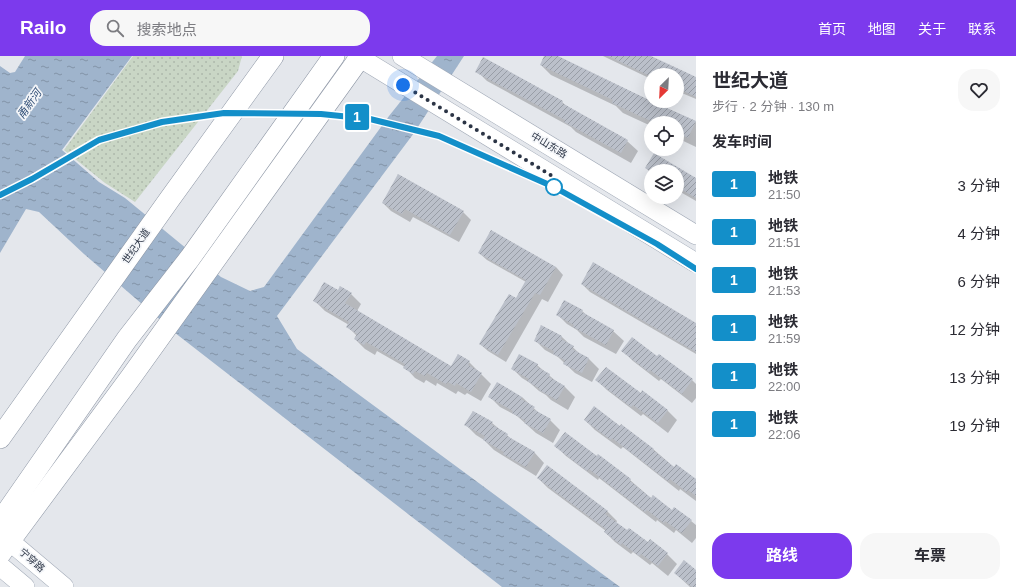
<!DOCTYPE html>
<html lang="zh">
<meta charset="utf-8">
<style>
:root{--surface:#fff;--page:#f7f7f7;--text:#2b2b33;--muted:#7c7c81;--accent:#7c3aed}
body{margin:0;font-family:Helvetica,"Noto Sans SC",sans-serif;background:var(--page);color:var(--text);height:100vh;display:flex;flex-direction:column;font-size:15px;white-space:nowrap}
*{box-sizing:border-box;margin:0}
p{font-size:13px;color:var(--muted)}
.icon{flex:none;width:22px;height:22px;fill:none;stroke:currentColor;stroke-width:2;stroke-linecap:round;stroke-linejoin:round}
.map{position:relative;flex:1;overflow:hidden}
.details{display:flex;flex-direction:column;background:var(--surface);width:320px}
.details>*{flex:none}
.badge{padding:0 8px;border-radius:3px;font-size:14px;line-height:26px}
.needle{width:26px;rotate:204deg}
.fabs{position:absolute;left:644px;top:12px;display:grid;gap:8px}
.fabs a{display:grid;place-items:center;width:40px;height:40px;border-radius:50%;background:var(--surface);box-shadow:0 4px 16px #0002;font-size:20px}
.you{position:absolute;width:20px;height:20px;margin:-10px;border:3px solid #fff;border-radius:50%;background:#1a73e8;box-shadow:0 0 0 6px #1a73e833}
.map>.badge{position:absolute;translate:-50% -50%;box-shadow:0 0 0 2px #fff}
h2{padding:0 16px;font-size:15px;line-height:36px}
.round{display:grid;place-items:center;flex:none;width:42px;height:42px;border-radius:16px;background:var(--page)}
.overview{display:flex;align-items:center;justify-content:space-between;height:68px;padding:0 16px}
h1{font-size:19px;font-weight:700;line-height:30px}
.button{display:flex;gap:8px;margin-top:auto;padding:8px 16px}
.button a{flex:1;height:46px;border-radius:16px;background:var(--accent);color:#fff;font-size:16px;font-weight:700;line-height:46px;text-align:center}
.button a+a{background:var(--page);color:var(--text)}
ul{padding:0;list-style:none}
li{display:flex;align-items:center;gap:12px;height:48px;padding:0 16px}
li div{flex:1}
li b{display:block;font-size:15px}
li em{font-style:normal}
li .badge{min-width:44px;font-weight:700;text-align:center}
header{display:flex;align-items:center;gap:24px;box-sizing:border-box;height:56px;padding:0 20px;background:var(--accent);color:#fff}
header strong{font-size:19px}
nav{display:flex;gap:22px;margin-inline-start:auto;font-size:14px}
.search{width:280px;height:36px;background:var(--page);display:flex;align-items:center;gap:10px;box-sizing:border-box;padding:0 14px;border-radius:16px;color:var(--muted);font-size:15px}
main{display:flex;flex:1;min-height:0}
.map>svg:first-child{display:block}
</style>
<header>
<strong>Railo</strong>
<div class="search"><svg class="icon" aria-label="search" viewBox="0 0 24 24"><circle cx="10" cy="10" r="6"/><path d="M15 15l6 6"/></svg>搜索地点</div>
<nav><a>首页</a><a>地图</a><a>关于</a><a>联系</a></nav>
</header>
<main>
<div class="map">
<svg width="696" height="531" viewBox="0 0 696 531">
<defs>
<pattern id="grass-dots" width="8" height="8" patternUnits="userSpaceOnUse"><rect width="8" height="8" fill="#c9d6c5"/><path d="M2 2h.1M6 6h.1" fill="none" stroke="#adb8ab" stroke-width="1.8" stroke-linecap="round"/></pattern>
<pattern id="water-ripples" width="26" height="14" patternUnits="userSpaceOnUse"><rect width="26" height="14" fill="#9fb4cc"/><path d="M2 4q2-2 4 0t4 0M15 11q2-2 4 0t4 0" fill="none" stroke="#8293a7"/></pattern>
<pattern id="building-hatch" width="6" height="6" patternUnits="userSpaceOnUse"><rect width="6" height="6" fill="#bbc0ca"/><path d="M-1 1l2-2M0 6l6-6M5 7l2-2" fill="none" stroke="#989da6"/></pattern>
</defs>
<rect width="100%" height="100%" fill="#e4e7ec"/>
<polygon fill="url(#grass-dots)" points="133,0 242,0 238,15 135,146 105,127 64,94"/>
<polygon fill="url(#water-ripples)" points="25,0 132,0 62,94 99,126 125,142 221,221 250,235 264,231 389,60 437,0 464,0 414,77 277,260 297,293 620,531 502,531 179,280 84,198 39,156 26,153 0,197 0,10 10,17 15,16"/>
<g fill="#0003">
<polygon points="545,0 556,0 609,26 695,65 696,67 696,91 677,82 677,67 651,67 651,70 623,57 616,50 551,19 541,9"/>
<polygon points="603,0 646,0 696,22 696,43 677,35 677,19 651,19 651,23"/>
<polygon points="477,15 562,46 569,52 627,85 638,95 631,107 576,76 571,71 487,25"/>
<polygon points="654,98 696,123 696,145 677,134 677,115 651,115 651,117 646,112"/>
<polygon points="383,147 463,156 471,164 459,186 413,161 410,166 391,155"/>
<polygon points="479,197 556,211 563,219 548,246 542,243 506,306 488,295 480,288 516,243 526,226 487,204"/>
<polygon points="582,228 696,268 696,298 590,236"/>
<polygon points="338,236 351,238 361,248 357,255 452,312 469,306 491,328 481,345 467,337 465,339 458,335 456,338 437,327 436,330 426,324 424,327 415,322 405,311 377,295 375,299 365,293 355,283 357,280 348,271 349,269 325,255 315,245"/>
<polygon points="582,255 589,261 613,275 624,285 616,298 584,281 577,274 567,268 557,258"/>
<polygon points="542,271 562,281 581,299 589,303 599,313 592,326 575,317 558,301 545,294 535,284"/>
<polygon points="623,295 658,302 692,324 696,328 696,342 692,347 661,323 659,325 633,305"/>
<polygon points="537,309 557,326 565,331 575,341 568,354 551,344 546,339 539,335 530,327 522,322 512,312"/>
<polygon points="597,324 641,338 667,354 677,364 668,377 643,358 641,360 607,334"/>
<polygon points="490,341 522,341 541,359 550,364 560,374 553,387 536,377 517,360 500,351"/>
<polygon points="585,364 620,371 653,393 675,412 696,423 696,445 680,433 679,435 623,391 621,393 595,374"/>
<polygon points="492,367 515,386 534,396 544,407 536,420 494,394 484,384 476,379 466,369"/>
<polygon points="556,390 630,424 652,443 672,455 675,452 696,469 696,482 692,487 676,474 674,477 657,464 656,466 599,422 598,424 566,400"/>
<polygon points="538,422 607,455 617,465 616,467 648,488 667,498 677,508 668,520 652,507 650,509 633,496 631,498 615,486 605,476 606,475 548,432"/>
<polygon points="696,515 696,531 690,531 675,517"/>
</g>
<g fill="url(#building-hatch)">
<polygon points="544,0 558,0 651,45 696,65 688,82 677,77 677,67 655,67 612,47 613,44 540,9"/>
<polygon points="608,0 651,0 696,21 696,41 677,32 677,19 648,19"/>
<polygon points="483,1 563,45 562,47 628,84 621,97 564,66 565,64 475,16"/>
<polygon points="654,97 696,122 696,142 677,131 677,115 650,115 645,112"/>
<polygon points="398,118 464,155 450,179 405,153 402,158 382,147"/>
<polygon points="491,174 556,211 540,239 535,237 498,299 479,288 509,238 516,242 526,224 478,197"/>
<polygon points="593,206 696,267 696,296 581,228"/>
<polygon points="324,226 338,234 340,230 352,237 345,247 451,310 458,298 470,305 468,309 482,317 471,336 456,327 455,330 448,326 446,328 427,317 425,320 415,315 413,318 403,312 405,308 366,286 364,289 354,283 357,278 346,271 349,266 313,245"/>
<polygon points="564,244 583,254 582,256 614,274 606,289 573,271 574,269 556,259"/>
<polygon points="541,269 562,280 561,283 574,290 572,293 589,302 582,317 563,308 565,304 553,298 554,295 534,285"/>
<polygon points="632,281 657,300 659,298 693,323 682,338 650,314 649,316 621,295"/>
<polygon points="519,298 538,308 537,311 550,318 549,321 565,330 557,344 539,334 540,333 527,325 529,323 511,313"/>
<polygon points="606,311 641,337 642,334 668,354 658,367 633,349 631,351 595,324"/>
<polygon points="497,326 522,341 521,343 535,351 533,353 551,363 543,377 524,367 526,365 512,357 513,355 488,341"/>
<polygon points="594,350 620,370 621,368 654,393 653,394 674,411 676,408 696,423 696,440 688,434 687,436 670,423 668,425 612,382 611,384 584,364"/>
<polygon points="473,355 493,366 491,368 508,378 507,380 535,396 526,411 503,398 504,396 483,384 485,380 464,369"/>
<polygon points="565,376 597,400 598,398 631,423 630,425 651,442 653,439 672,454 674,451 692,464 682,477 665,465 664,467 647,454 645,456 589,413 587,415 554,390"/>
<polygon points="547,409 608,455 605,458 627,474 629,472 648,486 650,483 668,497 658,510 641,498 639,500 622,487 621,489 604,476 606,473 537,422"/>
<polygon points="684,504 696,514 696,531 692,531 674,517"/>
</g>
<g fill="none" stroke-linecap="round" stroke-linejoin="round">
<g stroke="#a3abb8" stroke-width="20">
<g id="major">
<polyline points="357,0 696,207"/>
<polyline points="402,0 696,179"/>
<polyline points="0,477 64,531"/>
<polyline points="0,510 25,531"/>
</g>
</g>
<g stroke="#8b94a3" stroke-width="22">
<g id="highway">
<polyline points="0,382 169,144 273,0"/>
<polyline points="0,466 127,283 190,202 334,0"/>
<polyline points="0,498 131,321 361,0"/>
</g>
</g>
<use href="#major" stroke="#fff" stroke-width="19"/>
<use href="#highway" stroke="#fff" stroke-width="21"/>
</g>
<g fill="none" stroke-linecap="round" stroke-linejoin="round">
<g stroke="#fff" stroke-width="9">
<polyline id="line" points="0,139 32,123 99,84 162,66 224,57 321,58 370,63 439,80 554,131 657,188 696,213"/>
</g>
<use href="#line" stroke="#138fc9" stroke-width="6"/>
<polyline stroke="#2b3445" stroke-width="4" stroke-dasharray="0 7.2" points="403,29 554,121 554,131"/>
</g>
<circle fill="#fff" stroke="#138fc9" stroke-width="2" cx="554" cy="131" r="8"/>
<g text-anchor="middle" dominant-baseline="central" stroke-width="3.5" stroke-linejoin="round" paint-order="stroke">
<g font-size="10" fill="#2b3445" stroke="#f4f6f9">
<text transform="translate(549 89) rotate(31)">中山东路</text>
<text transform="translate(136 190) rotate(-55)">世纪大道</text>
<text transform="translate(32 504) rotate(41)">宁穿路</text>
</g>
<g font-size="11" font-style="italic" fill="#34527a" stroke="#f4f6f9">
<text transform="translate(29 48) rotate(-55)">甬新河</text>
</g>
</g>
</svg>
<div class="fabs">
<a><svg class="needle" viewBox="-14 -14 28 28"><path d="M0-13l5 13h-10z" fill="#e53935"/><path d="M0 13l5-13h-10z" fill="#7c7c81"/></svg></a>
<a><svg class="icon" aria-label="locate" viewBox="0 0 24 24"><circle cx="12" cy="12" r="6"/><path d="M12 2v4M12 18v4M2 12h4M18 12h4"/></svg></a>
<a><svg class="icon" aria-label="layers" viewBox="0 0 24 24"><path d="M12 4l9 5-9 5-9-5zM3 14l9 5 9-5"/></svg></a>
</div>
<div class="you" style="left:403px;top:29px"></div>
<b class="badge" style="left:357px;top:61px;background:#138fc9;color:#fff">1</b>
</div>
<section class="details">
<div class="overview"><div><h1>世纪大道</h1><p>步行 · 2 分钟 · 130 m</p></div><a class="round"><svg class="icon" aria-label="heart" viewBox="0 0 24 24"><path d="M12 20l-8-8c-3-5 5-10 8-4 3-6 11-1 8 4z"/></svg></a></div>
<h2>发车时间</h2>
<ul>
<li><span class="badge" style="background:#138fc9;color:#fff">1</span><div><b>地铁</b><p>21:50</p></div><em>3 分钟</em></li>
<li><span class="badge" style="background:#138fc9;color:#fff">1</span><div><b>地铁</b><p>21:51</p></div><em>4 分钟</em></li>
<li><span class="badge" style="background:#138fc9;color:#fff">1</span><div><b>地铁</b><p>21:53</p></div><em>6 分钟</em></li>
<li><span class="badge" style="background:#138fc9;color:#fff">1</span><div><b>地铁</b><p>21:59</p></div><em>12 分钟</em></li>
<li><span class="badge" style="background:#138fc9;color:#fff">1</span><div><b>地铁</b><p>22:00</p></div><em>13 分钟</em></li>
<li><span class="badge" style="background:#138fc9;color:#fff">1</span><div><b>地铁</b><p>22:06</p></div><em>19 分钟</em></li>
</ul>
<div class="button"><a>路线</a><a>车票</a></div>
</section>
</main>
